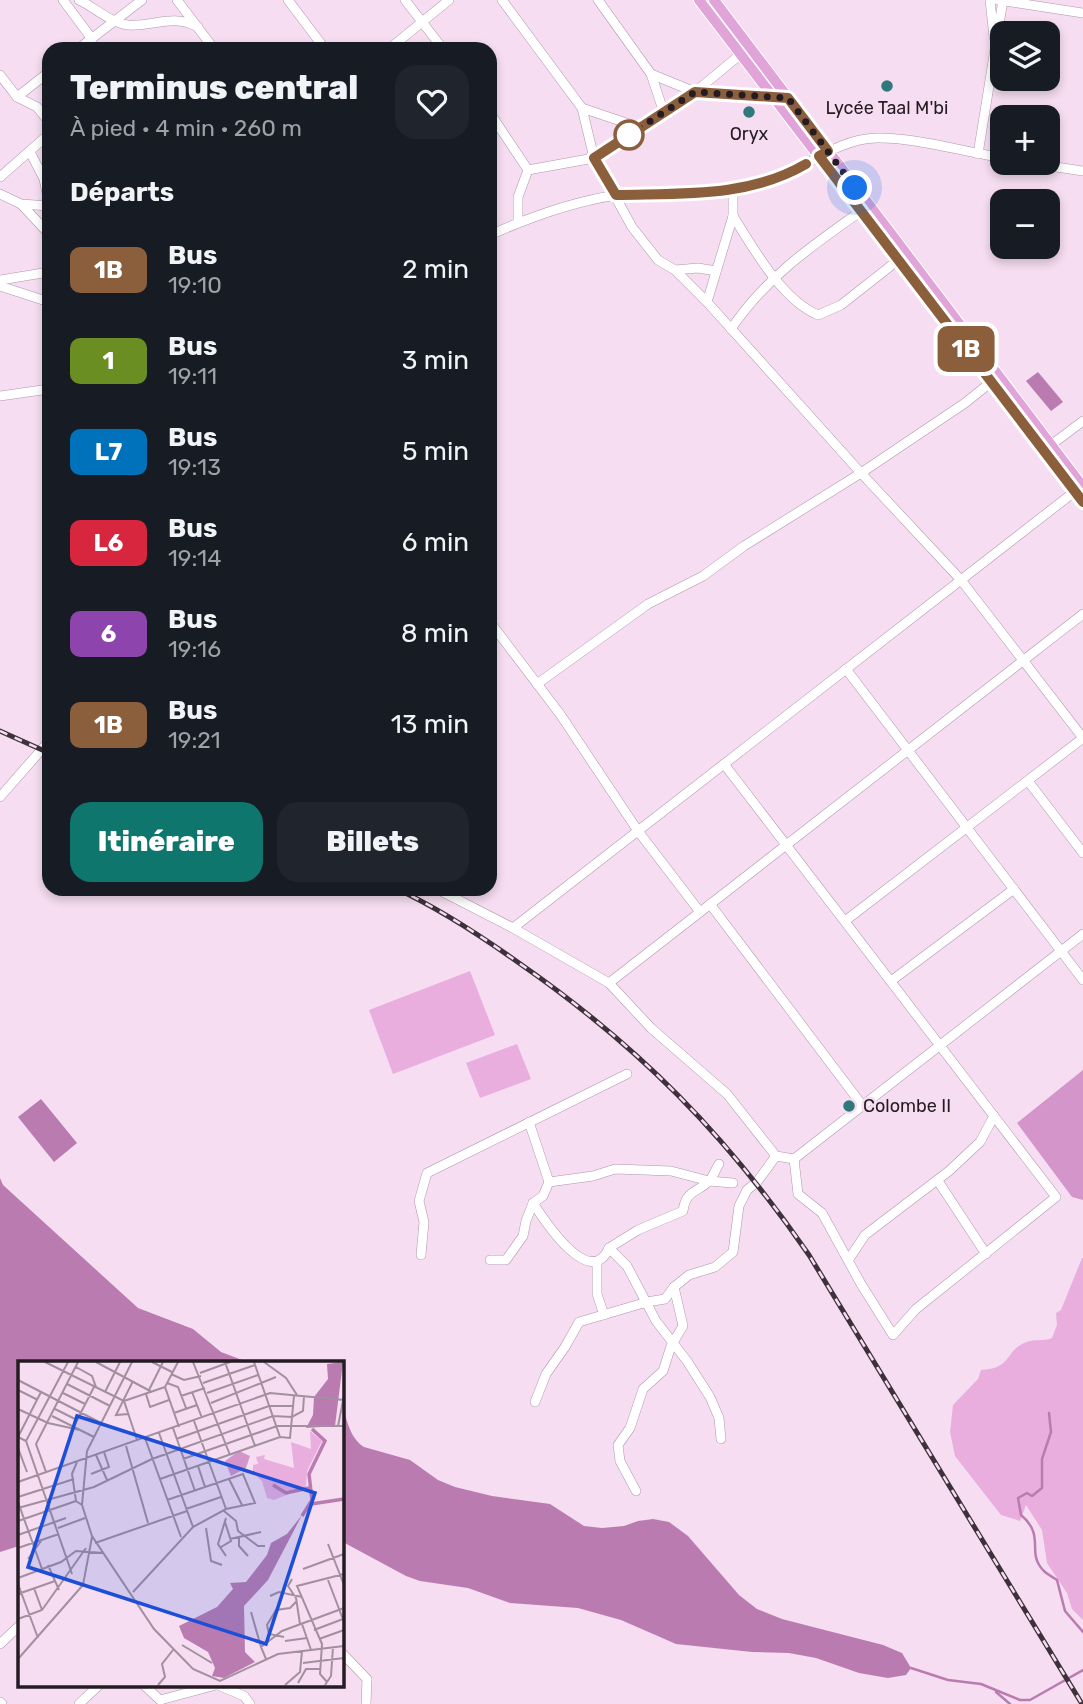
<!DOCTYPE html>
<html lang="fr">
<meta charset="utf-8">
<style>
:root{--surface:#171b24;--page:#20242c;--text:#f1f3f6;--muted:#9ea1a6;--accent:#0f766e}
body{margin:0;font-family:Rubik,sans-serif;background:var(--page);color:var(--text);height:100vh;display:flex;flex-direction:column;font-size:26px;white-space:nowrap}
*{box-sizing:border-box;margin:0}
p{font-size:23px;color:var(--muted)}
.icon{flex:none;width:38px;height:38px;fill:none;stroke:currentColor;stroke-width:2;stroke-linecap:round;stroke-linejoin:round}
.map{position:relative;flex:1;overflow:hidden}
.details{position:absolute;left:42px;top:42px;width:455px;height:854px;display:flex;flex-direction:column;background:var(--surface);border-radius:21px;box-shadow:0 4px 10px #0003}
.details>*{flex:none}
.badge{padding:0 14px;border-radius:10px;font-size:24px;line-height:46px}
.fabs{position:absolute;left:990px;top:21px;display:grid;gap:14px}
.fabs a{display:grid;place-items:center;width:70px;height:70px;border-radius:14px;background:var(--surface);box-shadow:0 4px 10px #0003;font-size:35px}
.you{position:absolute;width:35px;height:35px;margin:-18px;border:5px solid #fff;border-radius:50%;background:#1a73e8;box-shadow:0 0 0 10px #1a73e833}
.map>.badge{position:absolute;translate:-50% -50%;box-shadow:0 0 0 4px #fff}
h2{padding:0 28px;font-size:26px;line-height:63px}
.round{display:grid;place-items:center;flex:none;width:74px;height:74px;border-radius:21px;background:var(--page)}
.head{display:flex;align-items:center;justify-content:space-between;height:119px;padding:0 28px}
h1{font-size:33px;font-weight:800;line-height:52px}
.action{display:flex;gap:14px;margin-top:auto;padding:14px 28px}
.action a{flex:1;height:80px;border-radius:21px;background:var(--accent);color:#fff;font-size:28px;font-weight:800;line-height:80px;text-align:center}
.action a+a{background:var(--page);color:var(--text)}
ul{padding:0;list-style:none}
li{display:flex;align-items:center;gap:21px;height:91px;padding:0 28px}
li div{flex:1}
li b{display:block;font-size:26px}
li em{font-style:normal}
li .badge{min-width:77px;font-weight:700;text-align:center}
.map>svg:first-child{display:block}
</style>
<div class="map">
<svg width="1083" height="1704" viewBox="0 0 1083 1704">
<rect width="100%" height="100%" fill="#f6ddf1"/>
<g fill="#e9aede">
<polygon points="470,971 495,1035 393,1074 369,1010"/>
<polygon points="517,1044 531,1079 480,1098 466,1063"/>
<path d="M1082,1258h1v362l-11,-11 -5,-16 -20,-30 -5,-33 -16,-25 -6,16 -19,-6 -46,-59 -5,-24 3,-27 25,-26 3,-9c30,-1 25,-19 43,-27 10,-5 19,-1 28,-5l5,-13 -1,-12 5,-3z"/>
</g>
<polygon fill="#d495ca" points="1083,1070 1083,1200 1072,1197 1017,1123"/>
<g fill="#ba7cb0">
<polygon points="1038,372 1063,402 1051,411 1026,381"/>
<polygon points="41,1099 77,1143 54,1162 18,1117"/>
<polygon points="0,1178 3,1185 138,1308 193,1329 221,1352 250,1363 19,1363 19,1546 0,1552"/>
<path d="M341,1396c4,17 7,41 23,51l46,13 28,20 17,7 37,9 58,8 34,22 18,2 22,-2 14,-5 15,-2 16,3 19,14 51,59 18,14 25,10 101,26 19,8 9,15 -5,7 -18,3 -29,-5 -43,-15 -27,-5 -37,-1 -76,-8 -55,-24 -43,-12 -68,-5 -42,-15 -48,-7 -14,-5 -65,-35z"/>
</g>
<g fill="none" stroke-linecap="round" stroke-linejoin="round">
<g stroke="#ba7cb0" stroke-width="2.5">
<path d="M1049,1413l2,19 -9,27v29l-10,8 -5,-3 -9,5 3,17c25,21 5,37 22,55 3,4 10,7 14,10l8,31 18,21"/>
<polyline points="911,1668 948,1680 981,1684 1020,1700 1030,1700 1083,1670"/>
<polyline points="996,1692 1010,1704"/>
</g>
<g stroke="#ae97aa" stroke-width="10">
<g id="minor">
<polyline points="63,0 92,39"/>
<path d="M79,0c15,7 32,23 49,25 26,2 43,-12 70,2"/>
<polyline points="177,0 214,49"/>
<polyline points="288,0 325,49"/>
<polyline points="405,0 443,49"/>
<polyline points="502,0 582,108 594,158 632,227 658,260 675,270 707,302 861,473 961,580 1083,738"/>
<polyline points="598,0 651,74 664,113"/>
<polyline points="990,0 994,37"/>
<polyline points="998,0 1083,13"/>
<polyline points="78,49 142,0"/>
<polyline points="389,49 449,0"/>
<polyline points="651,74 695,92 741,54"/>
<polyline points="0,75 17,97 37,107 49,122"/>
<polyline points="17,97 49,72"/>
<polyline points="582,108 641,128"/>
<polyline points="490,113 528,170"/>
<polyline points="30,152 44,179 49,203"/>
<polyline points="978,154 1003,0"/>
<polyline points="1030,163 1083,171"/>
<polyline points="0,177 49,134"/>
<polyline points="0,194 21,204 49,206"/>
<polyline points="21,204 49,234"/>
<path d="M733,216c21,33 48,83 85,99l23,-10 61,-48"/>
<polyline points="518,222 518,197 528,170 594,158 695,92 778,97"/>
<path d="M490,235c38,-17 86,-34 127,-40 47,-6 96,2 142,-10 42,-11 73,-46 118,-47 36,-1 88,14 126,20"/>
<polyline points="675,270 698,268 716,271"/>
<polyline points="0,280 49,272"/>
<polyline points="0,286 49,302"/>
<polyline points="707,302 733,216 733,191"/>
<path d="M731,329c36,-53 82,-84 133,-120"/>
<polyline points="0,396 49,389"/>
<polyline points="1051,445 1083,421"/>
<polyline points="490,622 560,714 638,831 700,912"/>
<polyline points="846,669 1083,980"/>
<polyline points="537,684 648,604 703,576 744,546 861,473 965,403 990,383"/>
<polyline points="724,764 1056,1197 916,1309 893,1335 861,1284 822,1213 798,1194 794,1159"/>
<polyline points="1028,781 1083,853"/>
<polyline points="0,797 49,741"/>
<polyline points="437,889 513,928 609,983 651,1028 727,1094 776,1156 794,1159 1083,934"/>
<polyline points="710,904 862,1105"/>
<polyline points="845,921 1083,738"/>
<polyline points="513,928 1078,489"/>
<polyline points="891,981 1014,889"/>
<polyline points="609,983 1083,614"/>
<polyline points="529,1122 549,1182"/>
<polyline points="938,1181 986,1254"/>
<path d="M533,1203c11,17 57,88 76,45l29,-18 45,-19c3,-22 15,-18 27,-31 3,-4 6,-11 9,-16"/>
<polyline points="609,1248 627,1266 656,1321 687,1361 710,1397 719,1418 721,1439"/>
<polyline points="421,1255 424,1222 419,1201 427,1173 627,1074"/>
<polyline points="849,1259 865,1235 949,1171 980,1142 994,1116"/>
<polyline points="490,1260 506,1260 523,1236 526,1221 533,1203 543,1196 549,1182 593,1176 615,1169 671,1171 709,1181 733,1183"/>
<polyline points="597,1261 597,1294 604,1315"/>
<polyline points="535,1402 546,1374 565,1347 579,1322 647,1302 665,1299 674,1287"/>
<polyline points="636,1491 620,1461 618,1445 630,1428 643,1389 663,1371 671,1346 683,1326 674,1287 689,1275 715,1267 733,1252 739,1206 747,1190 757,1182 776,1156"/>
<polyline points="0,1644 19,1626"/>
<polyline points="341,1652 367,1679 366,1704"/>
<polyline points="144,1685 160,1700 216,1685"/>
<polyline points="218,1685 244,1696 250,1704"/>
<polyline points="0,1702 2,1704"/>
<polyline points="79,1704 99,1685"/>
</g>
</g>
<g stroke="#fff" stroke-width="12">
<g id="major">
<polyline points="699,0 1083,502"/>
<polyline points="714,0 1083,487"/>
</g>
</g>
<use href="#minor" stroke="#fff" stroke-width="9"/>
<use href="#major" stroke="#e0a4d8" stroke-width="10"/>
<g stroke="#3d323b" stroke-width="5">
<g id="rail">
<polyline points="0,731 49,753"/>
<path d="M397,889c43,20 84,47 122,74 121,84 207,172 290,292l273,449"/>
</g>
</g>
<use href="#rail" stroke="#f6ddf1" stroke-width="2.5" stroke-dasharray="8" stroke-linecap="butt"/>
</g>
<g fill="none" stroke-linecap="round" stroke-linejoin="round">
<g stroke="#fff" stroke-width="16">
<path id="line" d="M806,164c-58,34 -125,29 -190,31l-22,-37 101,-66 93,6 40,53 -9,5 264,346"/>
</g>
<use href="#line" stroke="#8b5e3c" stroke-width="10"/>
<polyline stroke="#251c23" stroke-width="7" stroke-dasharray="0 12.6" points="629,135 695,92 788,98 855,188"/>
</g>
<g fill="#2f787c" stroke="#f6ddf1" stroke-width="2.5">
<circle cx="887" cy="86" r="7"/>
<circle cx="749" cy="112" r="7"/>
<circle cx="849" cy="1106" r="7"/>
</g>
<circle fill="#fff" stroke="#8b5e3c" stroke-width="3.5" cx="629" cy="135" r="14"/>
<g text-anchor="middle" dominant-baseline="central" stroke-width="5" stroke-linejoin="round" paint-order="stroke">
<g font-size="18" fill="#251c23" stroke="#f6ddf1">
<text x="887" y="108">Lycée Taal M'bi</text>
<text x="749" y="134">Oryx</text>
<text x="863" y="1106" text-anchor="start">Colombe II</text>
</g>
</g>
<g transform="translate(18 1361)">
<rect width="326" height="326" fill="#f6ddf1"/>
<path d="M292,70l12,10 -15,30 -1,16 -32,13 -7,-2 -5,-17 -9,-8v-8l5,-1 -2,-7 9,-2 -1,4 30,9 -3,-26 20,7z" fill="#e9aede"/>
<path d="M221,90l11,5 -4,12 -15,8 -6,-15z" fill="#d495ca"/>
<path d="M325,1l-8,64 -29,2 7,-13 1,-18 14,-18 -1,-15zM284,154l-34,65 -24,26 1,46 10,10 -31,16 -12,-2 3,-8 -7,-16 -24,-14 -5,-12 38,-19 16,-18 -3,-6 16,-1 21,-27 4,-12 16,-9z" fill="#ba7cb0"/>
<path fill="none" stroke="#ba7cb0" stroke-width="3.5" d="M255,124l13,8 23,-5M293,143l33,-5M284,155l10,-16 -3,-26 16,-33 -13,-12"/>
<path fill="none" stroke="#a2909f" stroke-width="2" d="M27,1l79,39 13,39M78,1l56,30M114,1l-45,89 -5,54 10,31 62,93 39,40 27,12 58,-27 66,-8M134,1l20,10M160,1l-13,25 14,40M175,1l37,93M207,1l30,84M236,1l26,75M246,1l22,16 11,17M58,6l16,9 4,11M182,12l30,-11M153,13l13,6 17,-4M0,19l83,43M149,22l11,4 8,21M185,22l52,-18M49,23l43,22M0,29l20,10M131,29l14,-28M87,31l15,-30M174,31l10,26M45,32l22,11M189,32l51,-18M128,33l4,13 19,-7M163,35l24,-8M106,40l41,-14M193,42l65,-26M0,48l30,14 32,7M37,48l22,11M156,52l23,-8M110,53l-12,1 17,-34M34,55l42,21M176,60l32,88M320,65l6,-30M55,67l21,-41M155,67l22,63M141,72l34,94M0,76l8,4 46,133M0,76l23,-45M127,77l36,99M158,78l93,-33h24M8,80l42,-79M108,85l22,77M0,87l9,24M78,94l11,25M165,98l94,-33h67M59,101l-5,12 4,27 6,4M180,105l7,21M28,111l-10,-28 42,-82M73,113l18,-7 -5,-15M142,118l120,-42 10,1 4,-42M211,118l13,26M0,121l252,-89 74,7M0,136l56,-18M0,141l24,67M0,147l76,-21 58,-28 121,-43 19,1 11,-6 1,-15M168,148l35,-12M206,150l12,10 2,10 20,15h7M0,160l58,-20M40,167l27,-10M188,167l5,33 11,4M0,174l48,-17M221,175v10l9,10M212,178l31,-7M77,182l92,-32M310,183l16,41M203,186l10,-6 -6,-19M0,187l41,-14M208,195l-8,-12 8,-26M10,198l13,-18M30,204l11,25M285,208l41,-15M0,217l43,-16 15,-11 28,2M274,218l-4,7 8,12 4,26M310,219l16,42M0,223l20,54M16,227l8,22M115,231l60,-65 33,-18 29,-6 -12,-29 -76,26M0,233l37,-13M252,235l9,-4 23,5M233,251l10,35M0,258l24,-9 44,-62M284,263l9,26M296,269l29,-11M266,276l-15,-3 -2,-9 9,-15 14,-2 7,-7M301,278l25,-9M267,280l22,-3M164,284l30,18M0,298l65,-74 9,-48M248,298l-5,-12 21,-16 62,-23M285,302l41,-5M309,321l-7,-8 2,-30 -25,-58 47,-12M280,322l8,-14h14M140,324l7,-8 -3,-13 11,-14M267,324l15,-13 2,-21M307,324l6,-9 2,-29"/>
<path fill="#1d4ed8" fill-opacity="0.15" stroke="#1d4ed8" stroke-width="3.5" d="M59,55l238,77 -49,151 -238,-77z"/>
<rect width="326" height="326" fill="none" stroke="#251c23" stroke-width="3.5"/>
</g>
</svg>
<div class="fabs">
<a><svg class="icon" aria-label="layers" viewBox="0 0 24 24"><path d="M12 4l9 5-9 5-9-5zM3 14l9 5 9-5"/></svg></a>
<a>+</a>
<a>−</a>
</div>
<div class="you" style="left:855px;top:188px"></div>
<b class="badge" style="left:966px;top:349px;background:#8b5e3c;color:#fff">1B</b>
<section class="details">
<div class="head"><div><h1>Terminus central</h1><p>À pied · 4 min · 260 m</p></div><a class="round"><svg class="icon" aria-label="heart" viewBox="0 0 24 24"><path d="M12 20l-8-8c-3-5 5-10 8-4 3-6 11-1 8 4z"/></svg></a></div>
<h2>Départs</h2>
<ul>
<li><span class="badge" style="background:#8b5e3c;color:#fff">1B</span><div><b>Bus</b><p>19:10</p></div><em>2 min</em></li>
<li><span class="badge" style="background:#6b8e23;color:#fff">1</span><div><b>Bus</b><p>19:11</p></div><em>3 min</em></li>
<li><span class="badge" style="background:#0072bc;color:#fff">L7</span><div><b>Bus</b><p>19:13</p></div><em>5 min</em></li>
<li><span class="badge" style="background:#d7263d;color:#fff">L6</span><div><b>Bus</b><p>19:14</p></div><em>6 min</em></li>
<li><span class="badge" style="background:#8e44ad;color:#fff">6</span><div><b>Bus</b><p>19:16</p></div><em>8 min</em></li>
<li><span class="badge" style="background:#8b5e3c;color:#fff">1B</span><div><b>Bus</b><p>19:21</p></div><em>13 min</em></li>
</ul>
<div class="action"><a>Itinéraire</a><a>Billets</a></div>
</section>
</div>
